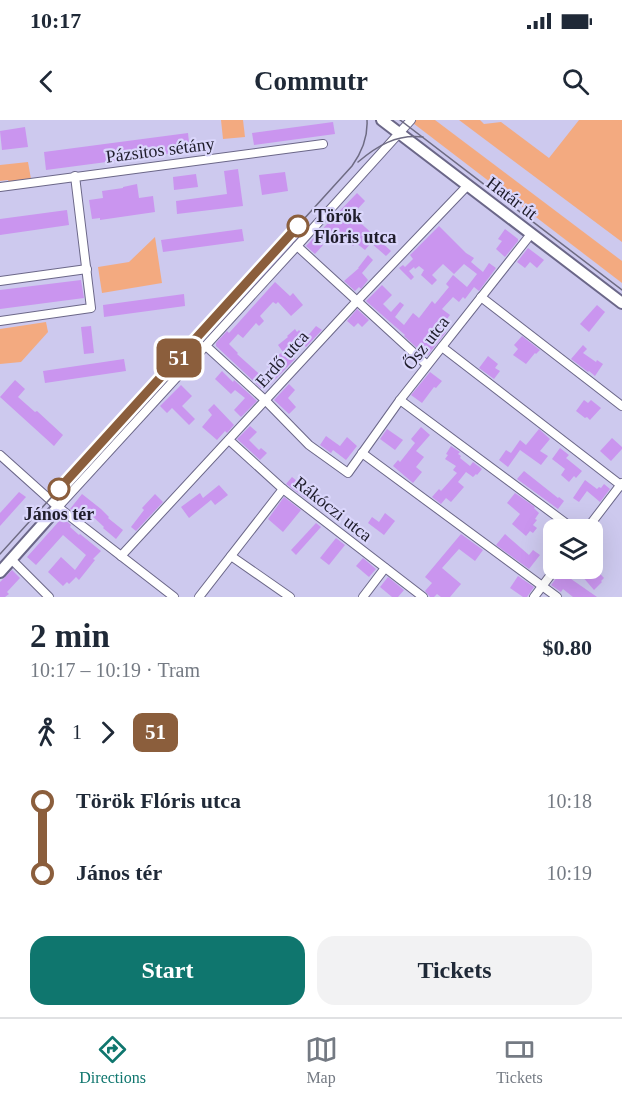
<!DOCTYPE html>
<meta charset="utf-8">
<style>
:root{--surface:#fff;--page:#f2f2f3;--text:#1f2937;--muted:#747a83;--line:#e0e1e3;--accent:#0f766e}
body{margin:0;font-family:Georgia,serif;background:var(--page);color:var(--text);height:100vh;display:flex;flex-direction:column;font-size:22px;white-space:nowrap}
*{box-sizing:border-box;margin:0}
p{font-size:20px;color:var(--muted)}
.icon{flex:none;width:33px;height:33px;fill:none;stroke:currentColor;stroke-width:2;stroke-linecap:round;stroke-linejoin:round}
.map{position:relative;height:477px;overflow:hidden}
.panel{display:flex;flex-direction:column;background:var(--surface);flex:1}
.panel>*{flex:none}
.badge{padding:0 12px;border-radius:9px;font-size:21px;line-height:39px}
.tools{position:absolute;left:543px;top:399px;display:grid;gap:12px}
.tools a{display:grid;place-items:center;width:60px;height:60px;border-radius:12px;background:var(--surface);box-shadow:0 6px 24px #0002;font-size:30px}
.map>.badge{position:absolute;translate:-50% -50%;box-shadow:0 0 0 3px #fff}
.legs{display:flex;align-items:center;gap:9px;height:66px;padding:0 30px;font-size:20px}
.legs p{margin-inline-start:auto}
.headline{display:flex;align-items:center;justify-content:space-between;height:102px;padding:0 30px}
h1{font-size:33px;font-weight:600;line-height:45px}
.primary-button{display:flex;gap:12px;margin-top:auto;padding:12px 30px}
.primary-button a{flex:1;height:69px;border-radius:18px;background:var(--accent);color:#fff;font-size:24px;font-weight:600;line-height:69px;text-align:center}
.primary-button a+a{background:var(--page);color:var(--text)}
ul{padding:0 30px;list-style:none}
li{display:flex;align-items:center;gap:21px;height:72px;font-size:22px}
li i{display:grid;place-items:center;width:9px;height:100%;margin:0 8px;background:currentColor}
li i::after{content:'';width:15px;height:15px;margin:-8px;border:4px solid;border-radius:50%;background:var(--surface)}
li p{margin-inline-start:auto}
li:first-child i{background:linear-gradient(#0000 50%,currentColor 0)}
li:last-child i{background:linear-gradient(currentColor 50%,#0000 0)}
.status{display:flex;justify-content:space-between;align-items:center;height:42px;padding:0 30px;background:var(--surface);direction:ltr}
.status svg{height:16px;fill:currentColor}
header{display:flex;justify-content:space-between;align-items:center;height:78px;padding:0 30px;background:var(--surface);font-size:27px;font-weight:600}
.menu{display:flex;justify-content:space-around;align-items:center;height:84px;border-top:2px solid var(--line);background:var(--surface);font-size:16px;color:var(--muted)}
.menu a{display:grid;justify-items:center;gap:3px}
.menu .on{color:var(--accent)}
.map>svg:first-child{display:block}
</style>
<div class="status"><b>10:17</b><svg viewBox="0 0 49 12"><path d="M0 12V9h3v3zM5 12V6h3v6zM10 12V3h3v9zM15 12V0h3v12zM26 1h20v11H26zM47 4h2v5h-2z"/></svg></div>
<header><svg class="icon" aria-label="back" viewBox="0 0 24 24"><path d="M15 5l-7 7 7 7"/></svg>Commutr<svg class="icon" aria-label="search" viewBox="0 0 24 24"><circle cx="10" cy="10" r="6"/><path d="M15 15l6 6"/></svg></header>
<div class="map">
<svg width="622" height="477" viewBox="0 0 622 477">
<rect width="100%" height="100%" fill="#cdc9ee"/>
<g fill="#f3aa80">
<polygon points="221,0 243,0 245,17 223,19"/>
<polygon points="409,0 435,0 622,141 622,163"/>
<polygon points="459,0 480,0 484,4 501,2 549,38 579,0 622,0 622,122"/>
<polygon points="28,42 31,59 9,63 8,60 0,61 0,45"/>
<polygon points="155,117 162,163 102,173 98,147 129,142"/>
<polygon points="46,202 48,212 21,242 0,244 0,209"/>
</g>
<g fill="#ca95ef">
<polygon points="333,2 335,14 254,25 252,13"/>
<polygon points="25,7 28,27 2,30 0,11"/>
<polygon points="188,13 190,31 46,50 44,32"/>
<polygon points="238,49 243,86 177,94 176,81 227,74 224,51"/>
<polygon points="285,52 288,71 262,75 259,55"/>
<polygon points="196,54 198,67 174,70 173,57"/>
<polygon points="137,64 139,78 153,76 155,92 100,100 100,98 92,99 89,80 103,78 102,71 123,68 123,67"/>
<polygon points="357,73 365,81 352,95 391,131 386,136 371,123 365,130 356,123 353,126 336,108 321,123 323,125 315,134 306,126"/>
<polygon points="67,90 69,105 0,115 0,99"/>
<polygon points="439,106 466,133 474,138 471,142 483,152 489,143 496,148 479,171 474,167 465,179 463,177 459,182 453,177 442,189 450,195 440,208 446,212 428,235 417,228 404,216 405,215 366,181 382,165 392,175 383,184 391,192 400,182 404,185 395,197 404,205 413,193 419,198 432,181 435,184 449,167 446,164 453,155 467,167 477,154 464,144 454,154 443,144 432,155 437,160 432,165 421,155 424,150 419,146 415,149 414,147 409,151 414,157 411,160 399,148 403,145 405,147 413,139 410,135"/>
<polygon points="242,109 244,121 163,132 161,120"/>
<polygon points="505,109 518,119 518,121 505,137 496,129 502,121 498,119"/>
<polygon points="528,128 544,140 537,148 530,142 525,148 517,142"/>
<polygon points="368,135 373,140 362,153 368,160 361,169 359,167 355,171 344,161 359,148 358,148"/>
<polygon points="81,160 84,178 0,189 0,170"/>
<polygon points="275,162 290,176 293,173 303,185 291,196 278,182 276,184 273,182 260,196 264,201 259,206 256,203 243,218 238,214 229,224 238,233 237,234 266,260 273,252 267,246 275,237 283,232 278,225 288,217 287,216 295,209 297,212 299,210 306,218 316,206 322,210 306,227 303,224 291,234 295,239 264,271 216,226 216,223 227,211 229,213 239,202"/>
<polygon points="184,174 185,186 104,197 103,185"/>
<polygon points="597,185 605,192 589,212 580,204"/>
<polygon points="357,189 369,200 362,207 358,203 354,207 347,201"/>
<polygon points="91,206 94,233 84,234 81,207"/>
<polygon points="522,216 540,230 536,234 535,233 526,244 513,235 518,229 514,225"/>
<polygon points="583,225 587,229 583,233 596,242 597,240 603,244 595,256 589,251 588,252 571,239"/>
<polygon points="488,236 498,244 495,248 500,251 494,259 479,248"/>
<polygon points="124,239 126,251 45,263 43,251"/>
<polygon points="222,251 233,262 234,260 257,281 241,297 234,290 245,278 235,270 231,274 215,259"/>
<polygon points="430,252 442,261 436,268 434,267 422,283 411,275"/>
<polygon points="15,260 25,269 18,277 35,292 37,291 63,315 54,326 0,277"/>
<polygon points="289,264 295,270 288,278 296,287 289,294 274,280"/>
<polygon points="181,265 192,276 182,286 195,299 189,305 172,288 167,293 160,286"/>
<polygon points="584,280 588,283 591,280 601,288 590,300 587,297 585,298 576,291"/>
<polygon points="214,284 234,305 227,313 225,311 217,320 202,307 212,295 208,290"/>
<polygon points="250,306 257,312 249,320 259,330 261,328 267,333 260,340 237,319"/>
<polygon points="421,307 430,315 416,331 424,337 416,347 422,352 413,363 393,346 398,340 400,342 415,323 411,319"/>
<polygon points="387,309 403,320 395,330 380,319"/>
<polygon points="539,309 550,319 540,331 548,336 541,345 520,330 508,347 499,340 506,330 511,333 520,320 526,325"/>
<polygon points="326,316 340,326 347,317 357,326 346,340 333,330 331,333 320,325"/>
<polygon points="612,318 622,327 622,329 611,341 600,331"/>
<polygon points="451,326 460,332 458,334 461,336 460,338 470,346 473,342 482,349 477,355 476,354 473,357 466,352 458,362 464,367 451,382 446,378 441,384 432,377 439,369 441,371 457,353 453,350 456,346 445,339 448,335 446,334"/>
<polygon points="560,328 569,335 566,338 582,351 576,358 574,356 569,362 561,355 565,349 552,339"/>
<polygon points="524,351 558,378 559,377 564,381 558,389 517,359"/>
<polygon points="292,357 313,374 308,380 286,364"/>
<polygon points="585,360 597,369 599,367 601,368 604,364 610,369 600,382 587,371 579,382 573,378"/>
<polygon points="219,365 228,375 215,385 211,380 189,398 181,387 200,373 203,378"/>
<polygon points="19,372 26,377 0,406 0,393"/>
<polygon points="515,373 535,387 534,388 539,393 535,399 537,400 533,405 537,408 533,413 530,411 526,416 512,404 520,394 507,383"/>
<polygon points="82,374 101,389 109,397 108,398 123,410 116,419 103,408 104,407 87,391 81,398 70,389"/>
<polygon points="155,374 163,382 136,411 131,407 144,390 142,388"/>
<polygon points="284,377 301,390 283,412 268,399"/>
<polygon points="385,393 395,401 384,415 368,403 372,397 379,402"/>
<polygon points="61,399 64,399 71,405 70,407 79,415 80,414 101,431 93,439 95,440 79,460 76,457 69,464 67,462 63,466 48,452 61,437 75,450 86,435 63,415 36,445 27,437"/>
<polygon points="316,403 321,407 296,435 291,430"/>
<polygon points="461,414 483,430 475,441 459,429 442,448 461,464 450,477 441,477 437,474 434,477 430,477 425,471 432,463 425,457"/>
<polygon points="505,414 529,435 533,430 540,435 529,449 496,425"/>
<polygon points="336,418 345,425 329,445 320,438"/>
<polygon points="363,438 376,449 369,457 356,446"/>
<polygon points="592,445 604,458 601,461 602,462 594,470 575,448 584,448 592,458"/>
<polygon points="12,450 20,458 7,472 9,474 5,477 0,477 0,462"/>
<polygon points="561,452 597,477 573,477 563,469 561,472 551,465"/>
<polygon points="518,456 534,467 527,477 523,477 510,468"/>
<polygon points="388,457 404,470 398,477 392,477 380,467"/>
</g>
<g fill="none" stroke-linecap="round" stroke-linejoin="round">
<g stroke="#6b6788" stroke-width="10">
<g id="street">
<polyline points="0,67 323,24"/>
<polyline points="297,126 427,245"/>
<polyline points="0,161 87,149"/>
<polyline points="481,177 622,286"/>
<polyline points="0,201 91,188 75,56"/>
<polyline points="206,226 265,280 309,325 348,353 400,280 531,114"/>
<polyline points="442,227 622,366"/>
<polyline points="400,280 575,410"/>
<polyline points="229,320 283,369 423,477"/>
<polyline points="362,333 557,477"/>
<polyline points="0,335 58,387 174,477"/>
<polyline points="58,387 297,126 411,0"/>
<polyline points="586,410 622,363"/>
<polyline points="121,436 357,181 468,65"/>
<polyline points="231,436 290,477"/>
<polyline points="11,439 49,477"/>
<polyline points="199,477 283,369"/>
<polyline points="363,477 385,448"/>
<polyline points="534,477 556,448"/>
</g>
</g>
<g stroke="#6b6788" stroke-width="14">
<g id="secondary">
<polyline points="382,0 622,183"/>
<polyline points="0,452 58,387"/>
</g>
</g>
<use href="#street" stroke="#fff" stroke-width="8"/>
<use href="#secondary" stroke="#fff" stroke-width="10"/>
<g stroke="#6e6b83" stroke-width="1.5">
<polyline points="400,0 622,170"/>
<path d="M358,42c19,-16 38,-28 65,-25"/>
<path d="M0,434l352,-388c10,-14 16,-29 15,-46"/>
</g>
</g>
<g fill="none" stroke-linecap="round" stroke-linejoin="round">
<g stroke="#fff" stroke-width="14">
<polyline id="line-1" points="59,369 298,106"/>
</g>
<use href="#line-1" stroke="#8b5e3c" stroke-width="9"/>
</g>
<g fill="#fff" stroke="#8b5e3c" stroke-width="3">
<circle cx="298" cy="106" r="10"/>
<circle cx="59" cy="369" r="10"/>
</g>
<g text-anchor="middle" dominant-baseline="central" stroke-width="4.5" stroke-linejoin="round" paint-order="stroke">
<g font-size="18" fill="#1f1d2b" stroke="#dad6fb">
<text transform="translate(160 30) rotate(-7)">Pázsitos sétány</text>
<text transform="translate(512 78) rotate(37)">Határ út</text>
<text transform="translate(426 223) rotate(-52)">Ősz utca</text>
<text transform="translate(282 239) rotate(-48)">Erdő utca</text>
<text transform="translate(333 389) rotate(38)">Rákóczi utca</text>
</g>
<g font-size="18" font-weight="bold" fill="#1f1d2b" stroke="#dad6fb" text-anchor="start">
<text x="314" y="96">Török<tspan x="314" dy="21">Flóris utca</tspan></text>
<text x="59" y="394" text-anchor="middle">János tér</text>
</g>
</g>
</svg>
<div class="tools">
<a><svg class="icon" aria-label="layers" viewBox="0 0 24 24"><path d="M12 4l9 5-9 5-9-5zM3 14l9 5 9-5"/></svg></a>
</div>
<b class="badge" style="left:179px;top:238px;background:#8b5e3c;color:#fff">51</b>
</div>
<section class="panel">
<div class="headline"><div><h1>2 min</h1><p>10:17 – 10:19 · Tram</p></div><b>$0.80</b></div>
<div class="legs"><svg class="icon" aria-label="walk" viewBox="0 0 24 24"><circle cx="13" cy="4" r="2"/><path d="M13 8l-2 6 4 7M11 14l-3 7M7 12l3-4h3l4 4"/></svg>1<svg class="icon" aria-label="forward" viewBox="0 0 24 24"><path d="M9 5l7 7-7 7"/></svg><b class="badge" style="background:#8b5e3c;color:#fff">51</b></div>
<ul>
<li><i style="color:#8b5e3c"></i><b>Török Flóris utca</b><p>10:18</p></li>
<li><i style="color:#8b5e3c"></i><b>János tér</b><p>10:19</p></li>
</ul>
<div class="primary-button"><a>Start</a><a>Tickets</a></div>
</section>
<nav class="menu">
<a class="on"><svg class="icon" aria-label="directions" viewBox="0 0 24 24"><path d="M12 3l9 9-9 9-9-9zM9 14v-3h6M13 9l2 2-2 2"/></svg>Directions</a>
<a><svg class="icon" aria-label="map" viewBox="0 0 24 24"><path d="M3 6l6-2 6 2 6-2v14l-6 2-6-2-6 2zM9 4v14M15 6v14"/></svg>Map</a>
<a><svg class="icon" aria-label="tickets" viewBox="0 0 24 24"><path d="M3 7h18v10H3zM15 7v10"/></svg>Tickets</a>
</nav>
